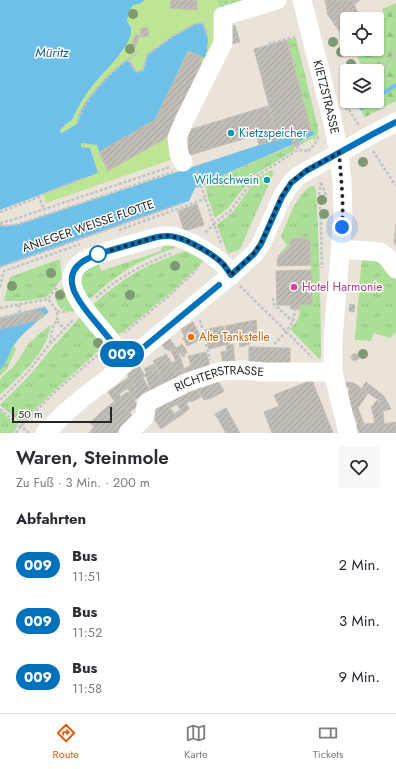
<!DOCTYPE html>
<html lang="de">
<meta charset="utf-8">
<style>
:root{--surface:#fff;--page:#f7f7f7;--text:#2b2b33;--muted:#7c7c81;--line:#e1e1e2;--accent:#ea580c}
body{margin:0;font-family:Jost,sans-serif;background:var(--page);color:var(--text);height:100vh;display:flex;flex-direction:column;font-size:15px;white-space:nowrap}
*{box-sizing:border-box;margin:0}
p{font-size:13px;color:var(--muted)}
.icon{flex:none;width:22px;height:22px;fill:none;stroke:currentColor;stroke-width:2;stroke-linecap:round;stroke-linejoin:round}
.map{position:relative;height:433px;overflow:hidden}
.sheet{display:flex;flex-direction:column;background:var(--surface);flex:1}
.sheet>*{flex:none}
.badge{padding:0 8px;border-radius:13px;font-size:14px;line-height:26px}
.fabs{position:absolute;left:340px;top:12px;display:grid;gap:8px}
.fabs a{display:grid;place-items:center;width:44px;height:44px;border-radius:4px;background:var(--surface);box-shadow:0 1px 3px #0004;font-size:20px}
.scale{position:absolute;left:12px;bottom:10px;width:100px;box-sizing:border-box;padding-left:4px;border:2px solid #272727;border-top:0;font-size:11px;line-height:14px;white-space:nowrap;color:#272727;-webkit-text-stroke:3px #fff;paint-order:stroke}
.you{position:absolute;width:20px;height:20px;margin:-10px;border:3px solid #fff;border-radius:50%;background:#1a73e8;box-shadow:0 0 0 6px #1a73e833}
.map>.badge{position:absolute;translate:-50% -50%;box-shadow:0 0 0 2px #fff}
h2{padding:0 16px;font-size:15px;line-height:36px}
.round{display:grid;place-items:center;flex:none;width:42px;height:42px;border-radius:4px;background:var(--page)}
.headline{display:flex;align-items:center;justify-content:space-between;height:68px;padding:0 16px}
h1{font-size:19px;font-weight:600;line-height:30px}
ul{padding:0;list-style:none}
li{display:flex;align-items:center;gap:12px;height:56px;padding:0 16px}
li div{flex:1}
li b{display:block;font-size:15px}
li em{font-style:normal}
li .badge{min-width:44px;font-weight:700;text-align:center}
.dock{display:flex;justify-content:space-around;align-items:center;height:56px;border-top:1px solid var(--line);background:var(--surface);font-size:11px;color:var(--muted)}
.dock a{display:grid;justify-items:center;gap:2px}
.dock .selected{color:var(--accent)}
.map>svg:first-child{display:block}
</style>
<div class="map">
<svg width="396" height="433" viewBox="0 0 396 433">
<defs>
<pattern id="grass-tufts" width="24" height="20" patternUnits="userSpaceOnUse"><rect width="24" height="20" fill="#abde97"/><path d="M3 7l-1-3M5 7V3M7 7l1-3M15 17l-1-3M17 17v-4M19 17l1-3" fill="none" stroke="#93be82"/></pattern>
<pattern id="forest-firs" width="22" height="20" patternUnits="userSpaceOnUse"><rect width="22" height="20" fill="#abde97"/><path d="M5 1l3.5 6h-7zM16 11l3.5 6h-7z" fill="#93be82"/></pattern>
<pattern id="park-dots" width="8" height="8" patternUnits="userSpaceOnUse"><rect width="8" height="8" fill="#abde97"/><path d="M2 2h.1M6 6h.1" fill="none" stroke="#93be82" stroke-width="1.8" stroke-linecap="round"/></pattern>
<pattern id="building-hatch" width="6" height="6" patternUnits="userSpaceOnUse"><rect width="6" height="6" fill="#c1bdb6"/><path d="M-1 1l2-2M0 6l6-6M5 7l2-2" fill="none" stroke="#a6a29c"/></pattern>
</defs>
<rect width="100%" height="100%" fill="#e9e3d9"/>
<g fill="url(#grass-tufts)">
<polygon points="296,38 318,128 318,134 314,141 313,138 300,145 299,142 314,136 313,132 311,131 287,40"/>
<polygon points="293,145 295,150 254,175 228,208 215,218 208,198 205,183"/>
<polygon points="271,170 273,171 273,175 240,249 228,254 217,225 233,212 256,179"/>
<path d="M312,186h2l2,4c3,56 5,112 5,168l-2,1 -29,-30c9,-10 10,-11 9,-24l13,-1 -2,-64h-4v-2l-16,1v8l-12,10v-1l9,-11 -6,-8c6,-15 16,-44 31,-51z"/>
<path d="M185,244c-12,5 -24,8 -36,14 -24,10 -44,27 -63,45l-6,-10 2,-18 3,-4 13,-9 3,9 60,-20v-2l2,-2v-2z"/>
<path d="M193,248l16,8 -41,39 -54,44 -25,-31c19,-17 40,-34 64,-44 13,-6 27,-11 40,-16z"/>
<polygon points="362,256 384,260 396,280 396,332 390,338 374,333 371,341 355,340"/>
<polygon points="60,259 62,278 47,297 25,301 4,301 10,277"/>
<path d="M65,285l11,26c-8,2 -18,-1 -20,-11 -1,-2 -1,-4 0,-6 2,-3 6,-7 9,-9z"/>
<polygon points="80,317 107,343 56,389 21,423 0,405 29,376 52,348"/>
<path d="M50,325c-1,27 -32,52 -50,70v-16l15,-14 14,-22z"/>
<polygon points="14,345 16,349 7,369 0,376 0,370 3,367"/>
<polygon points="0,411 18,426 13,433 0,433"/>
</g>
<polygon fill="url(#forest-firs)" points="396,3 396,101 365,117 356,103 358,101 377,101 377,71 365,71 357,57 363,53 364,49 377,49 377,24 385,17 382,9"/>
<polygon fill="url(#park-dots)" points="218,0 257,0 219,9"/>
<polygon fill="#bde593" points="145,0 218,0 220,20 176,158 46,203 43,194 98,173 90,148 81,147 62,133 60,132 61,129 66,124 72,120 77,107 92,85 123,51 131,27 127,21 129,11 133,5 139,4"/>
<g fill="#6fc0e8">
<path d="M0,0h145l-6,4 -6,1 -4,6 -2,10c2,3 5,7 4,11 -1,16 -28,40 -38,53 -9,11 -16,23 -21,35l-6,4 -5,5 -1,3 2,1 15,-9c1,-4 2,-8 3,-12 9,-18 32,-41 48,-53l8,13 7,-2 4,-15 26,-19 22,-12 8,-1 5,16 -1,11 -2,8 -17,-7 -33,69 -56,32 -2,-7 -16,-2v4l9,1 8,25 -98,37z"/>
<polygon points="311,131 313,131 314,135 205,183 205,185 195,188 189,201 0,267 0,225 5,226 19,224 259,145"/>
<path d="M45,307l4,5c-12,10 -26,20 -35,33 -5,8 -7,18 -14,25v-52z"/>
</g>
<g fill="none" stroke-linecap="round" stroke-linejoin="round">
<g stroke="#6fc0e8" stroke-width="4">
<polyline points="377,97 396,85"/>
<polyline points="361,108 372,101"/>
</g>
</g>
<g fill="url(#building-hatch)" stroke="#c4bfb3">
<polygon points="171,0 197,0 197,10 170,8"/>
<polygon points="325,0 352,0 361,19 347,19 347,40 346,41 328,15"/>
<polygon points="352,0 360,0 354,5"/>
<polygon points="235,25 240,42 232,44 227,26"/>
<polygon points="147,27 149,36 141,37 140,29"/>
<polygon points="136,34 140,36 134,49 130,47"/>
<polygon points="287,40 311,131 297,135 300,145 294,147 291,136 278,140 254,49"/>
<polygon points="189,51 202,57 200,62 202,63 166,138 108,171 99,152 155,120"/>
<polygon points="268,106 278,140 259,145 256,135 187,156 183,143 189,142 185,131"/>
<polygon points="197,204 204,225 184,231 178,211"/>
<polygon points="396,224 396,245 394,242"/>
<polygon points="306,238 306,240 310,240 311,265 277,266 278,257 290,247 290,239"/>
<polygon points="311,270 312,304 299,305 299,309 290,309 290,305 277,305 276,271"/>
<polygon points="350,304 355,305 354,312 349,311"/>
<polygon points="36,311 42,312 44,314 43,317 38,320 0,329 0,319"/>
<polygon points="256,320 257,333 252,333 250,321"/>
<polygon points="250,321 252,335 229,340 225,326"/>
<polygon points="193,322 202,339 187,346 183,338 185,337 181,329"/>
<polygon points="223,326 229,344 209,349 204,330"/>
<polygon points="250,338 250,344 240,347 239,341"/>
<polygon points="170,339 176,348 169,351 168,349 166,350 162,345"/>
<polygon points="182,344 186,350 179,354 176,348"/>
<polygon points="233,344 235,364 223,365 221,352 227,351 226,346"/>
<polygon points="249,347 290,348 290,366 249,365"/>
<polygon points="176,348 181,359 176,361 171,351"/>
<polygon points="186,350 187,353 184,354 185,356 183,357 181,353"/>
<polygon points="206,352 210,366 193,371 188,356"/>
<circle cx="355" cy="357" r="3.5"/>
<polygon points="166,354 170,360 157,367 153,361"/>
<polygon points="181,359 184,369 175,374 171,363"/>
<polygon points="170,360 178,379 165,386 157,367"/>
<polygon points="154,364 156,368 147,373 144,369"/>
<polygon points="191,365 193,371 178,379 175,374"/>
<polygon points="139,366 145,376 134,384 127,374"/>
<polygon points="156,368 165,387 152,393 145,374"/>
<polygon points="129,377 134,384 119,394 121,397 115,402 108,392"/>
<polygon points="143,378 150,390 134,400 128,393 130,392 127,388"/>
<polygon points="216,378 224,391 212,398 204,400 195,386"/>
<polygon points="312,380 333,433 272,433 264,412 279,406 274,395"/>
<polygon points="346,382 354,383 368,393 354,414 353,414 346,395 350,389 346,386"/>
<polygon points="366,382 384,396 379,400 368,393 362,388"/>
<polygon points="193,385 201,397 191,402 183,389"/>
<polygon points="183,389 190,401 186,403 180,391"/>
<polygon points="180,391 185,400 170,408 164,399"/>
<polygon points="127,392 138,405 130,412 118,399"/>
<polygon points="384,396 391,409 383,411 379,400"/>
<polygon points="118,399 136,420 124,432 102,411"/>
<polygon points="164,399 177,418 161,429 148,410"/>
<polygon points="185,400 189,409 183,414 177,404"/>
<polygon points="377,400 380,404 372,409 371,408"/>
<polygon points="380,404 383,411 384,424 386,433 359,433 356,425 375,423 372,409"/>
<polygon points="226,408 240,433 226,433 215,414"/>
<polygon points="358,408 364,424 358,425 354,415"/>
<polygon points="180,410 183,414 177,418 174,414"/>
<polygon points="102,411 124,432 123,433 101,433 90,423"/>
<polygon points="396,422 396,433 386,433 384,424"/>
<polygon points="94,427 101,433 89,433"/>
</g>
<g fill="none" stroke-linecap="round" stroke-linejoin="round">
<g stroke="#c3c3c3" stroke-width="2.5" stroke-dasharray="3 2" stroke-linecap="butt">
<polyline points="270,45 270,43 295,37"/>
<polyline points="129,59 138,52"/>
<polyline points="377,79 396,51"/>
<polyline points="348,108 355,101"/>
<polyline points="345,109 348,108 359,126"/>
<path d="M77,124c1,-4 2,-8 4,-12 8,-18 31,-41 47,-53l8,13 7,-2 4,-15 26,-19 22,-12 8,-1 4,10"/>
<polyline points="297,146 298,150"/>
<polyline points="308,151 315,144 319,136"/>
<polyline points="373,151 394,183 396,185"/>
<polyline points="196,171 214,224 205,233"/>
<polyline points="321,182 319,194 321,225 322,268"/>
<polyline points="321,183 326,195"/>
<polyline points="43,194 84,178"/>
<polyline points="0,212 39,197 44,209"/>
<polyline points="0,223 12,220 170,167"/>
<polyline points="0,225 5,226 19,224 173,172"/>
<polyline points="119,230 205,199"/>
<polyline points="221,243 214,224 231,210 255,177 298,150 308,151"/>
<polyline points="0,267 183,203"/>
<polyline points="240,286 312,357"/>
<polyline points="0,287 4,271 80,244"/>
<path d="M96,298c22,-21 48,-34 76,-45"/>
<polyline points="273,298 274,304 293,322"/>
<polyline points="19,305 20,314"/>
<polyline points="0,308 48,299"/>
<polyline points="57,311 68,312"/>
<polyline points="0,318 45,307"/>
<polyline points="200,320 210,360"/>
<polyline points="57,321 64,329"/>
<polyline points="124,333 169,296 200,266"/>
<polyline points="50,343 53,325 57,321 57,311 48,299 57,287"/>
<path d="M274,344c10,-9 21,-20 21,-35"/>
<polyline points="0,400 27,373 49,345 74,319"/>
<polyline points="0,409 29,433"/>
<polyline points="16,433 21,426 57,390 100,353"/>
</g>
<g stroke="#fff" stroke-width="19">
<path id="s1" d="M302,0l29,115 8,38 3,30 1,33 -10,124v32l15,61"/>
<polyline points="183,162 179,154 177,138 184,121 223,43 223,16 277,0"/>
<polyline points="341,249 380,252 387,257 396,269"/>
<path d="M127,361c-9,-12 -19,-24 -29,-36 -16,-19 -45,-50 -9,-67 9,-4 18,-7 26,-9 14,-4 28,-8 42,-12 6,-1 12,-2 19,0 13,3 38,18 48,28 2,3 5,7 7,10"/>
<polyline points="45,433 65,413 85,396 109,378 127,361 231,275 254,254 261,244 282,197 291,183 298,176 373,134 396,122"/>
<path id="s2" d="M128,433l17,-17 1,-10 2,-4 40,-20 33,-11 20,-1 23,2h69"/>
</g>
</g>
<g fill="#7e9a71">
<circle cx="133" cy="14" r="5"/>
<circle cx="333" cy="42" r="5"/>
<circle cx="130" cy="49" r="5"/>
<circle cx="341" cy="52" r="5"/>
<circle cx="351" cy="64" r="5"/>
<circle cx="363" cy="162" r="5"/>
<circle cx="322" cy="200" r="5"/>
<circle cx="324" cy="214" r="5"/>
<circle cx="175" cy="266" r="5"/>
<circle cx="51" cy="273" r="5"/>
<circle cx="12" cy="286" r="5"/>
<circle cx="60" cy="295" r="5"/>
<circle cx="130" cy="295" r="5"/>
<circle cx="98" cy="343" r="5"/>
<circle cx="363" cy="354" r="5"/>
</g>
<g fill="none" stroke-linecap="round" stroke-linejoin="round">
<g stroke="#fff" stroke-width="9">
<path id="line" d="M219,285l-92,76c-9,-12 -19,-24 -29,-36 -16,-19 -45,-50 -9,-67 9,-4 18,-7 26,-9 14,-4 28,-8 42,-12 6,-1 12,-2 18,0 14,3 40,18 49,28 2,3 5,7 7,10l23,-21 7,-10 21,-47 9,-14 15,-12 67,-37 23,-12"/>
</g>
<use href="#line" stroke="#0072bc" stroke-width="6"/>
<path stroke="#272727" stroke-width="4" stroke-dasharray="0 7.2" d="M98,254l59,-17c6,-1 12,-2 18,0 14,3 40,18 49,28 2,3 5,7 7,10 10,-10 22,-18 29,-31 11,-18 18,-48 32,-62 13,-13 31,-20 47,-29 2,25 5,49 3,74"/>
</g>
<g fill="#0f9aa8" stroke="#fff" stroke-width="1.5">
<circle cx="231" cy="133" r="4"/>
<circle cx="267" cy="180" r="4"/>
</g>
<circle fill="#fff" stroke="#0072bc" stroke-width="2" cx="98" cy="254" r="8"/>
<circle fill="#d1479c" stroke="#fff" stroke-width="1.5" cx="294" cy="287" r="4"/>
<circle fill="#e8710a" stroke="#fff" stroke-width="1.5" cx="191" cy="337" r="4"/>
<g text-anchor="middle" dominant-baseline="central" stroke-width="3" stroke-linejoin="round" paint-order="stroke">
<g font-size="12" fill="#272727" stroke="#fff">
<text stroke="none"><textPath href="#s1" startOffset="100">KIETZSTRASSE</textPath></text>
<text transform="translate(88 226) rotate(-19)">ANLEGER WEISSE FLOTTE</text>
<text stroke="none"><textPath href="#s2" startOffset="115">RICHTERSTRASSE</textPath></text>
</g>
<g font-size="12" fill="#0d838f" stroke="#fff" text-anchor="start">
<text x="239" y="133">Kietzspeicher</text>
<text x="259" y="180" text-anchor="end">Wildschwein</text>
</g>
<g font-size="12" fill="#b23c85" stroke="#fff" text-anchor="start">
<text x="302" y="287">Hotel Harmonie</text>
</g>
<g font-size="12" fill="#c56008" stroke="#fff" text-anchor="start">
<text x="199" y="337">Alte Tankstelle</text>
</g>
<g font-size="13" font-style="italic" fill="#135d8f" stroke="#fff">
<text x="52" y="52">Müritz</text>
</g>
</g>
</svg>
<div class="fabs">
<a><svg class="icon" aria-label="locate" viewBox="0 0 24 24"><circle cx="12" cy="12" r="6"/><path d="M12 2v4M12 18v4M2 12h4M18 12h4"/></svg></a>
<a><svg class="icon" aria-label="layers" viewBox="0 0 24 24"><path d="M12 4l9 5-9 5-9-5zM3 14l9 5 9-5"/></svg></a>
</div>
<div class="scale">50 m</div>
<div class="you" style="left:342px;top:227px"></div>
<b class="badge" style="left:122px;top:354px;background:#0072bc;color:#fff">009</b>
</div>
<section class="sheet">
<div class="headline"><div><h1>Waren, Steinmole</h1><p>Zu Fuß · 3 Min. · 200 m</p></div><a class="round"><svg class="icon" aria-label="heart" viewBox="0 0 24 24"><path d="M12 20l-8-8c-3-5 5-10 8-4 3-6 11-1 8 4z"/></svg></a></div>
<h2>Abfahrten</h2>
<ul>
<li><span class="badge" style="background:#0072bc;color:#fff">009</span><div><b>Bus</b><p>11:51</p></div><em>2 Min.</em></li>
<li><span class="badge" style="background:#0072bc;color:#fff">009</span><div><b>Bus</b><p>11:52</p></div><em>3 Min.</em></li>
<li><span class="badge" style="background:#0072bc;color:#fff">009</span><div><b>Bus</b><p>11:58</p></div><em>9 Min.</em></li>
</ul>
</section>
<nav class="dock">
<a class="selected"><svg class="icon" aria-label="directions" viewBox="0 0 24 24"><path d="M12 3l9 9-9 9-9-9zM9 14v-3h6M13 9l2 2-2 2"/></svg>Route</a>
<a><svg class="icon" aria-label="map" viewBox="0 0 24 24"><path d="M3 6l6-2 6 2 6-2v14l-6 2-6-2-6 2zM9 4v14M15 6v14"/></svg>Karte</a>
<a><svg class="icon" aria-label="tickets" viewBox="0 0 24 24"><path d="M3 7h18v10H3zM15 7v10"/></svg>Tickets</a>
</nav>
